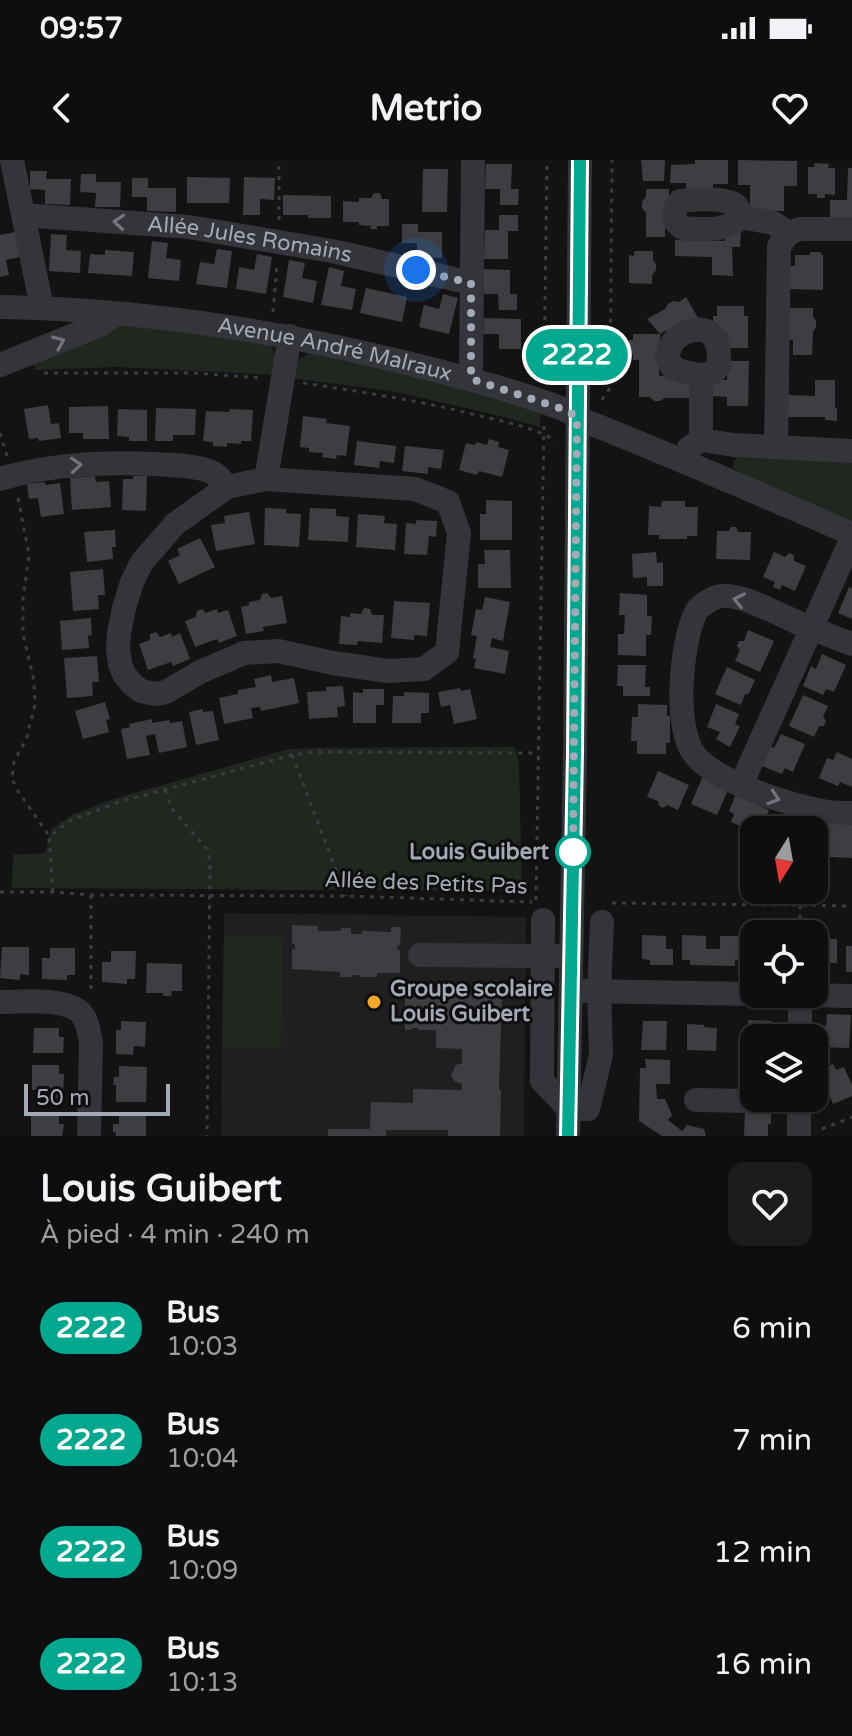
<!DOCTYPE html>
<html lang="fr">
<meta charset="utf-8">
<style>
:root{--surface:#0e0e0f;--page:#1c1c1d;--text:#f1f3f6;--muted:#9b9c9e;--line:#2e2e2f}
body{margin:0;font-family:"Varela Round",sans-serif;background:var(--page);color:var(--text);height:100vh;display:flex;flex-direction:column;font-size:30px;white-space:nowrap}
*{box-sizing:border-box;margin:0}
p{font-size:26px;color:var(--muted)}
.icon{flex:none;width:44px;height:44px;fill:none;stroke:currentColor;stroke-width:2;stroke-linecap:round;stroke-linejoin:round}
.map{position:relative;height:976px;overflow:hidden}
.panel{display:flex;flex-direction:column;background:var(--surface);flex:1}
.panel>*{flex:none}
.badge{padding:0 16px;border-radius:26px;font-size:28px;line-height:52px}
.needle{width:52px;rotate:191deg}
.fabs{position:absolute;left:740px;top:656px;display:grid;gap:16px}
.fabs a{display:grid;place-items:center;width:88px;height:88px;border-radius:16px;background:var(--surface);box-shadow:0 2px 6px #0004,0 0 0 2px var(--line);font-size:40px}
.scale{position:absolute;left:24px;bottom:20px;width:146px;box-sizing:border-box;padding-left:8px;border:4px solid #a4aab5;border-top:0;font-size:22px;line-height:28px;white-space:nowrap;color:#a4aab5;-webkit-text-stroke:6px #0e0e0f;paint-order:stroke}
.you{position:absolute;width:40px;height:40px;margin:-20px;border:6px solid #fff;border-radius:50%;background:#1a73e8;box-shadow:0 0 0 12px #1a73e833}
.map>.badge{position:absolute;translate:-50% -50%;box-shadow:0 0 0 4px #fff}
.round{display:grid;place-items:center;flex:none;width:84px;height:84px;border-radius:16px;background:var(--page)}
.headline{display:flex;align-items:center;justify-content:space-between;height:136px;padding:0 40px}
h1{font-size:38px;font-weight:800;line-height:60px}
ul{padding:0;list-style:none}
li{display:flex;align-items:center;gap:24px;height:112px;padding:0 40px}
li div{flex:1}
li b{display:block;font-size:30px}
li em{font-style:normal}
li .badge{min-width:88px;font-weight:700;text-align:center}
.status{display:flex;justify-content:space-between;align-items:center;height:56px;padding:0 40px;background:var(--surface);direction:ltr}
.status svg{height:22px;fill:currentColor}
header{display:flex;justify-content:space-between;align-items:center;height:104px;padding:0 40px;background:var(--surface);font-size:36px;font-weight:800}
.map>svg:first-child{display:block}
</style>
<div class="status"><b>09:57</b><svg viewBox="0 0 49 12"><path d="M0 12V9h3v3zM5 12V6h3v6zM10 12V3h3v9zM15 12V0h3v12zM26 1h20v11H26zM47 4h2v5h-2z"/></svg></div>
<header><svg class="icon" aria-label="back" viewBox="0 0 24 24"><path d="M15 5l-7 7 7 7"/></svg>Metrio<svg class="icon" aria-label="heart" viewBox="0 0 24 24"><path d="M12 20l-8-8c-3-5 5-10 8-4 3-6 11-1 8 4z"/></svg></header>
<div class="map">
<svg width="852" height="976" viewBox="0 0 852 976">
<rect width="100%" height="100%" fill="#131314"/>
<polygon fill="#1f1f21" points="224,753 526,757 524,976 221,976"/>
<g fill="#1f271f">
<polygon points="123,163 271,184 277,202 275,215 117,207 35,210 33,200"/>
<polygon points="312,191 373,204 540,251 540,267 496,255 396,232 291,218 295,202"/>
<path d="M737,297l115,1v63c-40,-15 -84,-29 -119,-53v-5z"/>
<polygon points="515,587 519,605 522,731 12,728 13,695 45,693 51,669 72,655 113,639 289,589 316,588"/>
<polygon points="224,775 283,776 281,889 222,888"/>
</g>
<g fill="#3d3e41">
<polygon points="641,0 665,0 664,21 643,21"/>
<polygon points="695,0 728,0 728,24 713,24 713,31 686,31 686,23 670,23 671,5 695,4"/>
<polygon points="738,0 797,1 797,26 784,26 784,51 750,51 750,25 738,25"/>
<polygon points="815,3 829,4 828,8 835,8 835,35 825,34 825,38 817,38 817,34 808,34 808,7 814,7"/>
<polygon points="486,4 512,4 511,29 519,29 518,45 500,45 500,29 485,29"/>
<polygon points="848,8 852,8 852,59 830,58 830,40 847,40"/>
<polygon points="423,9 448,9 447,52 422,52"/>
<polygon points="30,11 47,11 46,19 71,19 70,45 45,44 45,30 30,29"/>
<polygon points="81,14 96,14 96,22 121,22 120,47 95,47 96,33 80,32"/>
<polygon points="187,17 230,18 229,43 187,43"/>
<polygon points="244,17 275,18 274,40 260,39 260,55 243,55"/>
<polygon points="132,18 148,18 148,28 176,28 176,52 147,51 147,37 132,37"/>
<polygon points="646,29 669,29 669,39 665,62 665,77 646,77 646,53 642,48 642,42 646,37"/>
<polygon points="374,33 380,33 382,39 389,39 389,66 377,66 377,69 370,69 371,66 359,65 359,62 343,62 343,41 359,42 359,38 371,38"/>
<polygon points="283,35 331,36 331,58 308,58 308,55 283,55"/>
<polygon points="499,55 518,55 518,71 508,71 508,99 484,99 485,70 499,70"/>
<polygon points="402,64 418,64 418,72 442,72 442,98 417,97 417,83 402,83"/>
<polygon points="15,72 20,97 6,100 9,115 0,117 0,75"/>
<polygon points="725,72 741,72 740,87 732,87 733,116 712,115 712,97 675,96 675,80 725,81"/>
<polygon points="51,74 67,75 66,90 81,91 80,113 49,111"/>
<polygon points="152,81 168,83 166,98 181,100 179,121 148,118"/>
<polygon points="217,89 232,91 227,128 196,124 200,102 214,104"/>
<polygon points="105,90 134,92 132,116 88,113 90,94 105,95"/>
<polygon points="634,91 653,91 653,100 656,104 656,110 652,115 652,124 629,123 629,95 634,96"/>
<polygon points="810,92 821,92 821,95 823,95 823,130 789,129 790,106 795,106 795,95 810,95"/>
<polygon points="257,94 272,97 266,134 236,129 239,107 254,110"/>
<polygon points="289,100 305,103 302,118 317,121 313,143 283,137"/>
<polygon points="329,107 344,111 341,126 356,129 352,150 321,145"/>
<polygon points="484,109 510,110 510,134 517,134 517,150 499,150 498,134 484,134"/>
<polygon points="366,128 407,137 402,162 360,153"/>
<polygon points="443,134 458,138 449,174 419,167 424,145 439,149"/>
<polygon points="686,137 698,158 669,174 667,170 660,174 647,159 665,149 668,144 673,141 679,142"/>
<polygon points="717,146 744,146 744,156 748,156 748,188 727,188 727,173 717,173 717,163 713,163 713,156 717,156"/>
<polygon points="789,148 813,148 813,156 816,161 816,167 813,172 812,195 793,195 793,180 789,180"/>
<polygon points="484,158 521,159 521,189 499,189 499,174 483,174"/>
<polygon points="633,174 660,174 659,216 676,216 691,219 691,238 665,238 660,241 654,241 650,237 639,237 639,200 633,200 633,194 629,194 629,180 633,180"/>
<polygon points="728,201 749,201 748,246 727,246 727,237 712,236 712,220 727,220"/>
<polygon points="815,220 835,220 835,248 837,248 837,261 825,260 825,257 788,257 788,235 815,236"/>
<polygon points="48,245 51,264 59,263 61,278 39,281 38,278 29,279 24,249"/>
<polygon points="108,246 109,279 83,279 83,273 69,273 69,247"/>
<polygon points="156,248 196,249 195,275 173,275 173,281 155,281"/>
<polygon points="118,249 147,250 147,281 129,281 129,277 117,276"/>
<polygon points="230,249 253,250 251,281 241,281 241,284 227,283 227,287 213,286 213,282 203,281 206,251 229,252"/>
<polygon points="303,256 327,259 326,263 350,266 346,296 337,295 336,299 322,297 323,293 309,292 309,288 300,287"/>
<polygon points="489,279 499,282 498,287 509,290 502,317 479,311 477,315 459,310 466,283 475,285 476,282 487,285"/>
<polygon points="357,281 396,286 394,303 380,301 379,308 354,305"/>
<polygon points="405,286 444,290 441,309 428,307 428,314 402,311"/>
<polygon points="95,316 96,322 109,321 111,347 72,350 70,318"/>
<polygon points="133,316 147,316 146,351 122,350 123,319 133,319"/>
<polygon points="45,322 45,325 60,323 64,354 41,357 38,338 29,339 27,324"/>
<polygon points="486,340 512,341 512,380 480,380 480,354 486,354"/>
<polygon points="662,341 685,341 685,347 698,347 697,376 687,376 687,379 659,379 659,375 648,375 649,346 661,347"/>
<polygon points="265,348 286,349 286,353 301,354 299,387 264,385"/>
<polygon points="310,348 336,349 336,356 349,357 348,382 308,380"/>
<polygon points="249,352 255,384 216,391 211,365 225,363 224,356"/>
<polygon points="358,354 385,356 384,363 397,364 395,390 356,387"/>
<polygon points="416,360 437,361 436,377 429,376 427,395 404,394 406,363 416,364"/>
<polygon points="731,367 736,367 738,372 751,372 750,400 716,399 717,371 729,371"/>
<polygon points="115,370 116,387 112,387 113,399 87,402 84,372"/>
<polygon points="200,378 215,407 179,424 168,401 180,395 177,389"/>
<polygon points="484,390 510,390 511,428 478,428 478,404 485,404"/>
<polygon points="656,392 657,403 663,402 663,426 647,426 647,417 633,418 632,394"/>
<polygon points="774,392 785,397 789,393 794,395 794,401 806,406 795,431 782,425 780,430 773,427 775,422 763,417"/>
<polygon points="103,409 105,435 98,435 99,449 73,451 70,412"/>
<polygon points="849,427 852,428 852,459 838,453"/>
<polygon points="267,433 271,438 282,436 287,463 263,467 264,471 246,474 241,447 249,445 249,442 260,440 262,434"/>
<polygon points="620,433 647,435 647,456 652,456 651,475 646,475 646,496 618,495 618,474 624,474 625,455 619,455"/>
<polygon points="485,437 510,442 503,481 492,478 490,487 509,491 505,514 474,508 476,499 473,498 477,476 471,475 476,449 482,450"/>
<polygon points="394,441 430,443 427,476 414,475 414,480 391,478"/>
<polygon points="364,448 370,449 372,455 384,455 382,483 358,481 357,485 339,484 341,456 350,457 350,453 361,454"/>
<polygon points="202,449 206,453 217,449 218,453 228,450 237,476 219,483 217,479 195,487 185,461 196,457 197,451"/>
<polygon points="91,458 92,475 88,476 89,488 62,490 60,461"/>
<polygon points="748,470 774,481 760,512 735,501 740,490 737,486 739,481 744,481"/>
<polygon points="156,472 160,477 171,473 172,477 180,473 190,499 173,506 171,502 148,510 139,484 150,480 150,474"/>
<polygon points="822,494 846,505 834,532 826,529 823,535 803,526 811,506 816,509"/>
<polygon points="97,496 99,522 92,522 93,536 67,538 64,498"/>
<polygon points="618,505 646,505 645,527 650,527 650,536 623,536 623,526 617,526"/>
<polygon points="727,507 755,520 748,535 745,534 741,545 715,534"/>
<polygon points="271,515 272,522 294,518 299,543 261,551 260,547 251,548 253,558 224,564 219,538 238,534 238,530 256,527 254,519"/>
<polygon points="343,526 345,546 337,547 338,557 309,559 307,532 326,531 326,527"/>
<polygon points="460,528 461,531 470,529 477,559 454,564 450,545 441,547 438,532"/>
<polygon points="363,529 384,529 384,545 376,545 376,563 353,563 353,532 363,533"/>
<polygon points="404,532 429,533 429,553 421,553 421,563 392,563 393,536 404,536"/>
<polygon points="803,535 828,546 823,557 826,561 824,566 819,566 814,577 789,566"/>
<polygon points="105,542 110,559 106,560 109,572 83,579 75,551"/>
<polygon points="638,544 667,545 667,556 670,556 670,583 666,583 666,594 637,594 637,581 631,581 632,557 638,557"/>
<polygon points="716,544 739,554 735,564 740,566 730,587 716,579 720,572 707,567"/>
<polygon points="203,549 203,552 213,551 219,580 196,585 189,552"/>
<polygon points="152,559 152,563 169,560 170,563 182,561 187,587 159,593 155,574 146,576 150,595 127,599 121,569 130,567 129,564"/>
<polygon points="781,574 805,584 793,612 785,608 782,614 762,606 770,586 774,588"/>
<polygon points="837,592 852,599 852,627 840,622 838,626 819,618 827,598 833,600"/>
<polygon points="658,611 689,625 678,650 667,645 663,648 659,646 658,641 647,637"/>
<polygon points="702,618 729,628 717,655 691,644"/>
<polygon points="737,631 757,639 755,644 769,650 761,670 754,670 754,672 731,662 734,654 729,651"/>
<polygon points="852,660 852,698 830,697 830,692 817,691 818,662"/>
<polygon points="292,765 318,766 318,771 341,771 341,768 351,768 351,774 362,774 362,771 391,772 391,767 401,767 400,785 398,785 397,790 400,790 400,813 377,813 377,817 359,817 359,815 352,815 352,817 340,817 340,812 292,809 292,789 295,789 295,784 292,784"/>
<polygon points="642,775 666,776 666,789 673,789 673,805 650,805 650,800 642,799"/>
<polygon points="682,775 706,776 706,789 720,789 720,776 744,776 743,801 735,800 735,806 690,805 690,800 682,800"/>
<polygon points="814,779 837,779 837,803 829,803 829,809 814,808"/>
<rect x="846" y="786" width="6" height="26"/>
<polygon points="2,787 29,787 29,815 20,814 20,820 0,818"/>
<polygon points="50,788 75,788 75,815 67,815 67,820 42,819 42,798 50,798"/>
<polygon points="111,791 136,791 135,819 127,819 127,824 102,822 102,802 111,802"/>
<polygon points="147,803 182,804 182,831 172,831 171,836 163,836 163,833 146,833"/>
<polygon points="405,832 502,834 499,930 501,930 500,976 448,976 448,970 386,970 386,976 328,976 328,969 370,969 371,942 413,943 413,929 462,930 462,924 454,921 451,915 456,905 462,903 462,889 436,888 436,870 418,870 418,868 412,868 412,870 405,870"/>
<polygon points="827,854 851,855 849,888 818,887 819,865 826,866"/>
<polygon points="748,860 772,861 772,869 777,869 777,878 754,878 754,885 748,885"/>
<polygon points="121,861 146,862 145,887 134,886 133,895 116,894 116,870 121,870"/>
<polygon points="643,861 667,861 666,890 641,890"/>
<polygon points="687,864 704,865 704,867 717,868 716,891 687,890"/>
<polygon points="34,868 59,868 59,877 64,877 63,893 33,893"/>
<polygon points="645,899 670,900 670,924 656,924 657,939 665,939 672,955 668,960 682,971 687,965 704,969 706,976 662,976 639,961 640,908 646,908"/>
<polygon points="833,904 836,910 844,907 852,925 852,936 833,944 827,929 822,931 814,912"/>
<polygon points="32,905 59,905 59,914 64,914 63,939 43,938 43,930 32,930"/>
<polygon points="119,906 147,907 146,942 116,942 116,925 113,925 114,917 119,917"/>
<polygon points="745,946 771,947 771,964 768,964 768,976 744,976"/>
<polygon points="119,954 146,954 146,976 116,976 116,973 113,972 113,964 119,964"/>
<polygon points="31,955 59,956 59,964 64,964 62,976 31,976"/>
</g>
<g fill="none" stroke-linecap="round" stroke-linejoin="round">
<g stroke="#3a3c41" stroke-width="3" stroke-dasharray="4 6" stroke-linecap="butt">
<polyline points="279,60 279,0"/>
<polyline points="273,152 277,104"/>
<polyline points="44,213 193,213 260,218"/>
<polyline points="544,220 547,0"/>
<path d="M303,223c60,9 119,18 177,33 26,6 53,11 76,25"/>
<polyline points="602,240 610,228 612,0"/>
<polyline points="0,273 7,296"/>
<polyline points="18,338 29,394 23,439 23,474 34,521 35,545 26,580 14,601 12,619 18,631 49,676"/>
<polyline points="292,595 346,736"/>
<polyline points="165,630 172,649 207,689 210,702 207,976"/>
<polyline points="0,732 53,732 91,735 346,736 532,742"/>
<polyline points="53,732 49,677 71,660 119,642 292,595 312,592 538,593"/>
<polyline points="91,735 91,835"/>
<polyline points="536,740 544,264"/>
<polyline points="612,743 852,746"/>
<polyline points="800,745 800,774"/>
<polyline points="822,969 852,957"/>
</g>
<g stroke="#34353a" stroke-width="24">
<polyline points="12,0 42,148"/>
<path id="s1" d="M23,55l166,12 143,24 139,32"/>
<path d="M741,57c-16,16 -38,12 -59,11l-7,-7v-12l5,-8c13,-2 37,-3 49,1 8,2 11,8 12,15l32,6 16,10"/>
<path id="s2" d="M0,147c138,2 273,23 407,56 52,13 106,27 156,46 10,4 18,11 27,14 88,35 175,73 262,111"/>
<polyline points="0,205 102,164 115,154"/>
<polyline points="471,219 473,0"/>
<path d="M701,280v-65l12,-2 6,-7c0,-10 1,-23 -7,-31 -11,-11 -32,-3 -40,8 -2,4 -3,9 -5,13l5,11 12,5 17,3"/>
<polyline points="776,286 779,86 789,73 800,69 852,69"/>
<polyline points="689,288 701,280 734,285 852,291"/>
<path d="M0,319c50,-15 102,-17 154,-15 17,1 39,1 55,7 9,3 13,10 18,16"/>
<polygon points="266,319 415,329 448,342 459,373 447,492 424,509 388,511 333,503 278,491 244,493 200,512 166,532 156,534 141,531 132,524 124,514 120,504 118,489 119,473 124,448 132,422 142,402 175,364 227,327"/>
<polyline points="266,319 290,176"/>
<path d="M852,484c-17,-6 -34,-13 -51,-20 -21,-9 -58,-30 -80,-28 -8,1 -22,10 -25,16 -15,30 -23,116 -1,143 21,27 92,49 127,56 9,2 20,2 30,2"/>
<polyline points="741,625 852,378"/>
<polyline points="543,760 542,921 569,949 588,949 601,895 599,831 602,762"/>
<polyline points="420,795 557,796"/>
<polyline points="585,831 852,836"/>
<path d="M0,842c21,0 65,-5 81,11 7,8 8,20 10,30l-2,93"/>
<polyline points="800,878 800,835"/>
<polyline points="696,940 799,942"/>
<polyline points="568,976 575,593 580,0"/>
<polyline points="799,976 799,938"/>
</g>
</g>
<defs><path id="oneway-chevron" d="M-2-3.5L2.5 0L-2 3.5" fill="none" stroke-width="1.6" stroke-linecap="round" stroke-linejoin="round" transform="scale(2)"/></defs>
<g stroke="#72757e">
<use href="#oneway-chevron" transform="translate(119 62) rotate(-176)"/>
<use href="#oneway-chevron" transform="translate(59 182) rotate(-23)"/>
<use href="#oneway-chevron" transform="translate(76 305) rotate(-4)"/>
<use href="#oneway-chevron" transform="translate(739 440) rotate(-168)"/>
<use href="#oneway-chevron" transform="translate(774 638) rotate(18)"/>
</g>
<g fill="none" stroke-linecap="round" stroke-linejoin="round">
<g stroke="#fff" stroke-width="18">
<polyline id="line" points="568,976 575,593 580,0"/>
</g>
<use href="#line" stroke="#00a88f" stroke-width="12"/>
<polyline stroke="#a4aab5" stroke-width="8" stroke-dasharray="0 14.4" points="416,110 471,123 471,219 566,250 577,257 573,692"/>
</g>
<circle fill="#fff" stroke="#00a88f" stroke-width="4" cx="573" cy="692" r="16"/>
<circle fill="#f6a629" stroke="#0e0e0f" stroke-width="3" cx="374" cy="842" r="8"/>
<g text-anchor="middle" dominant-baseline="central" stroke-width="6" stroke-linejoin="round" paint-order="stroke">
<g font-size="22" fill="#a4aab5" stroke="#0e0e0f">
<text stroke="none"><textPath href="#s1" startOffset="228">Allée Jules Romains</textPath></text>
<text stroke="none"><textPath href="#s2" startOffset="338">Avenue André Malraux</textPath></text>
<text transform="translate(426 723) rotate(2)">Allée des Petits Pas</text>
</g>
<g font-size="22" font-weight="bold" fill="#a4aab5" stroke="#0e0e0f" text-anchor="end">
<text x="549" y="692">Louis Guibert</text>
</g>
<g font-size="22" font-weight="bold" fill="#a4aab5" stroke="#0e0e0f" text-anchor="start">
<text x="390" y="829">Groupe scolaire<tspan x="390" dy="25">Louis Guibert</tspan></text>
</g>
</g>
</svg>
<div class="fabs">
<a><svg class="needle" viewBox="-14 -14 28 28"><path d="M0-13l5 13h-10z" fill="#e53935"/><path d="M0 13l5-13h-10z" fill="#9b9c9e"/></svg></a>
<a><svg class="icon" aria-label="locate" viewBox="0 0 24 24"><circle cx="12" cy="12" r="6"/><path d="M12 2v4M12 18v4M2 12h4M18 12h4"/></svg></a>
<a><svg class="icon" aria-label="layers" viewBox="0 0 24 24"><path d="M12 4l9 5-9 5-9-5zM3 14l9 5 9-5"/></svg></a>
</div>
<div class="scale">50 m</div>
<div class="you" style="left:416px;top:110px"></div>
<b class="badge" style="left:577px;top:195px;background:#00a88f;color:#fff">2222</b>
</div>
<section class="panel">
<div class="headline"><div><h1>Louis Guibert</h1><p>À pied · 4 min · 240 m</p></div><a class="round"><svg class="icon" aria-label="heart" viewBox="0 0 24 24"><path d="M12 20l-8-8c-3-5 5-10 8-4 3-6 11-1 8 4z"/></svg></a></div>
<ul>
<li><span class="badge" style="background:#00a88f;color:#fff">2222</span><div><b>Bus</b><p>10:03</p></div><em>6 min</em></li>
<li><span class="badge" style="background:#00a88f;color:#fff">2222</span><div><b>Bus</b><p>10:04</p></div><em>7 min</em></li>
<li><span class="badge" style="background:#00a88f;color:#fff">2222</span><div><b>Bus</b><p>10:09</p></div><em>12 min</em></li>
<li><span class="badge" style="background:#00a88f;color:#fff">2222</span><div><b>Bus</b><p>10:13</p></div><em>16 min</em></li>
</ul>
</section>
